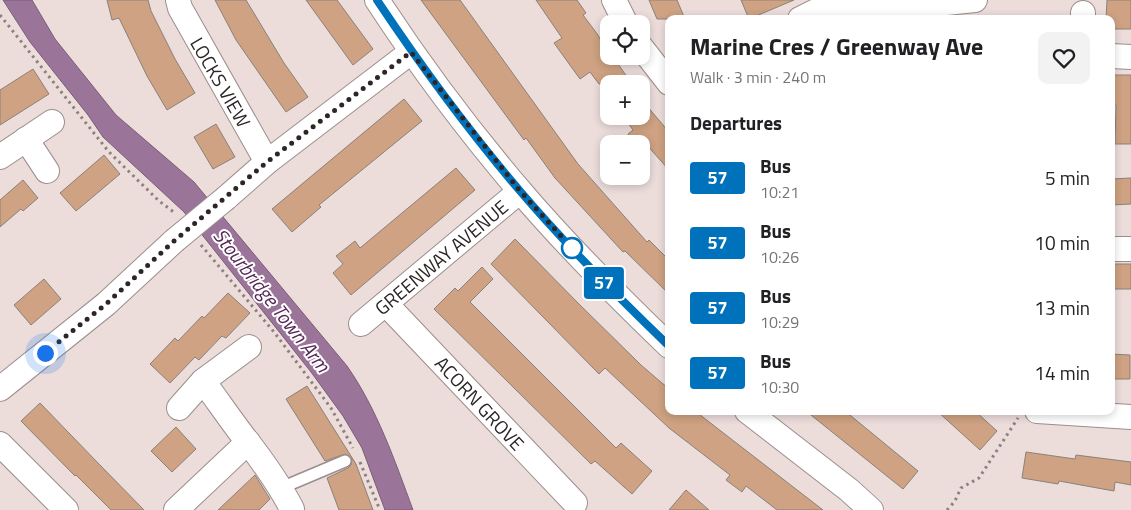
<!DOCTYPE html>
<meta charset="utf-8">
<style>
:root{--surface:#fff;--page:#f2f2f2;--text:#202124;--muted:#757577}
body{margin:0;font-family:"Titillium Web",sans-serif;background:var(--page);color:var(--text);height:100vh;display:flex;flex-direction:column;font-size:19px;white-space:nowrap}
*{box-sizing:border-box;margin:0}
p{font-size:16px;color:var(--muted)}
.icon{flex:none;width:28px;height:28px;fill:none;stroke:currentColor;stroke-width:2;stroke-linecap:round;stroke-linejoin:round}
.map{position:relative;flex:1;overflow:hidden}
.details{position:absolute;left:665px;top:15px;width:450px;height:400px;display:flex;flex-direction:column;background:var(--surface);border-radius:10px;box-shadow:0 2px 8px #0003}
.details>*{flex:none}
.badge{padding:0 10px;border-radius:4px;font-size:18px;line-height:32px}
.tools{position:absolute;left:600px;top:15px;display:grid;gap:10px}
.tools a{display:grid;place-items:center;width:50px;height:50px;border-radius:10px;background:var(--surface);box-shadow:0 2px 8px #0003;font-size:25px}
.you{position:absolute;width:25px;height:25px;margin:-12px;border:4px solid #fff;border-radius:50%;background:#1a73e8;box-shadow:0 0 0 8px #1a73e833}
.map>.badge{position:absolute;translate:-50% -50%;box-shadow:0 0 0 2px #fff}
h2{padding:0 25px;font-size:19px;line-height:45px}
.round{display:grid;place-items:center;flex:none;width:52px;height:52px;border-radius:10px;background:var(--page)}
.headline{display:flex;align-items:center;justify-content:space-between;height:85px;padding:0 25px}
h1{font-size:24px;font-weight:700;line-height:38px}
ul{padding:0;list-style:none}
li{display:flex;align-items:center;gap:15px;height:65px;padding:0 25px}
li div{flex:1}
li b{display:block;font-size:19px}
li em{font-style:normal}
li .badge{min-width:55px;font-weight:700;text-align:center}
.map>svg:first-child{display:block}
</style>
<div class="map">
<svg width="1131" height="510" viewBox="0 0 1131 510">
<rect width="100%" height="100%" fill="#ecdddb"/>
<path fill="#9a7599" stroke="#795d76" d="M3,0h29l23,39 61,76 78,67 153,184c30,43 48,95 66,144h-28l-23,-62 -19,-32 -32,-44 -127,-160 -81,-75 -15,-22 -58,-73z"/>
<g fill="#cea282" stroke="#8b817a">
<polygon points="107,0 148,0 151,11 175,59 195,93 167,110 147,76 119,18 112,20"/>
<polygon points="215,0 246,0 284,63 308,97 286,112 236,40"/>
<polygon points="306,0 337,0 373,49 353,65"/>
<polygon points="421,0 460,0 578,164 647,242 649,240 669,260 669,294 625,251 623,252 555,178 526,138 524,140"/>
<polygon points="536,0 577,0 586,13 583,15 598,35 609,56 614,62 616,61 632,84 599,84 590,72 580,79 554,43 562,38"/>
<polygon points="649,0 677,0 685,19 657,19"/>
<polygon points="741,0 794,0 749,19"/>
<polygon points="1107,0 1131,0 1131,29 1111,29 1111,19 1106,19"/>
<polygon points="33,69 49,94 0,125 0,90"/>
<polygon points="1113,75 1131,75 1131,144 1115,144 1116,105 1113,105"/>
<polygon points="404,99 422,121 319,205 321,207 292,232 272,209"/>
<polygon points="641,99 669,132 669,170 645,143 641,146 641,144 636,144 628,134 633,130 623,116 641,116"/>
<polygon points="216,124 235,157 213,169 194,137"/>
<polygon points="104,155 120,174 76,211 60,193"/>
<polygon points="456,168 475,190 351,295 333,273 343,264 336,256 355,241 360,248"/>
<polygon points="1131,178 1131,204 1111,205 1111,179"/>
<polygon points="23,180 38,198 23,211 21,209 0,227 0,200"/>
<polygon points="515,239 579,304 641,365 669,389 669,411 695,411 823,510 777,510 746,486 742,492 726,480 730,475 669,428 605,368 599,374 491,264"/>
<rect x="1111" y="264" width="20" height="25"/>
<polygon points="482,267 493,279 470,302 616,448 621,443 652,471 632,494 595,461 591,464 434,309 455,288 458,291"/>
<polygon points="44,279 61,299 31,325 14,305"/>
<polygon points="228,293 250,313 226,338 222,336 199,360 195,357 170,383 150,364 175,338 178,341 202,316 204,318"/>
<polygon points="1111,354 1130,355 1130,379 1111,379"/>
<polygon points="307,386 356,464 373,510 339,510 327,478 348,468 351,465 352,459 345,454 325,461 286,399"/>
<polygon points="40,403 98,463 144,510 111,510 76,475 75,476 21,421"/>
<polygon points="806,411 845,411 918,471 903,489"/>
<polygon points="937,411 975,411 997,431 980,450"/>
<polygon points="176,427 196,449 172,472 151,451"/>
<polygon points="1026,452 1075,459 1076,455 1131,462 1131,485 1115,482 1114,491 1059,481 1058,484 1022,478"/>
<polygon points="255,475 270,499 259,510 218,510"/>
<polygon points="686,490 709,510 669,510"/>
</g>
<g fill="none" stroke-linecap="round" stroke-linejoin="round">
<g stroke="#9b8e8c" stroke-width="14">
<polyline id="lane" points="281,488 345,461"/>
</g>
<g stroke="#9b8e8c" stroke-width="26">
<g id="street">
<polyline points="178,0 180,8 267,162"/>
<path d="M377,0c43,66 91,130 143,191 46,54 97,105 149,155"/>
<polyline points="614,0 626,24"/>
<polyline points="1083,13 1083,19"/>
<polyline points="800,19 816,11 888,9 975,0"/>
<polyline points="641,47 669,83"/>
<polyline points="1111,56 1131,57"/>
<polyline points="26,139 47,171"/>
<polyline points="0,157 52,122"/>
<polyline points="226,198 267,162 411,52"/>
<polyline points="1111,249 1131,249"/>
<polyline points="386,304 575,503"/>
<polyline points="361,324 520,191"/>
<path d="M203,381c15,20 29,41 44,60 17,22 32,43 45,68"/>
<polyline points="0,389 106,304 174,241"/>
<polyline points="179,408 203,381 249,347"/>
<polyline points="747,411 849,490 871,510"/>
<polyline points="1037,411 1131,417"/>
<polyline points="0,444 66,510"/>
<polyline points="176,510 248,442"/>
</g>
</g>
<g stroke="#8b8180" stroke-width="3" stroke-dasharray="2.5 4" stroke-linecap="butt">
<polyline points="0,15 109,152 159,201 175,213"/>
<polyline points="201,245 274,332 331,408 353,448"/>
<polyline points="360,462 380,510"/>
<polyline points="947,510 955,501 961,488 979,478 1018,418"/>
</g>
<use href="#lane" stroke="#fff" stroke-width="11"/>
<use href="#street" stroke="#fff" stroke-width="24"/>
<g stroke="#9b8e8c" stroke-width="26" stroke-linecap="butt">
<polyline id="street-bridge" points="174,241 226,198"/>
</g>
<use href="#street-bridge" stroke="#fff" stroke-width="24"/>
</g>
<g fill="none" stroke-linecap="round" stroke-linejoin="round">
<g stroke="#fff" stroke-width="11">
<path id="line" d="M377,0c44,66 91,130 143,191 46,54 97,105 149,155"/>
</g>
<use href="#line" stroke="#0072bc" stroke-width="8"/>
<polyline stroke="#2c2626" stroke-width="5" stroke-dasharray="0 9" points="45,353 106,304 174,241 267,162 411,52 520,191 572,248"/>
</g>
<circle fill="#fff" stroke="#0072bc" stroke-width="2.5" cx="572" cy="248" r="10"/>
<g text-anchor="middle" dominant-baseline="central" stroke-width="4" stroke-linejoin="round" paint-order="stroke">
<g font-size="19" fill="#2c2626" stroke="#fff">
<text transform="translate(221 82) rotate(60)">LOCKS VIEW</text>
<text transform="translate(441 257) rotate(-40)">GREENWAY AVENUE</text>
<text transform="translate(480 403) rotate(47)">ACORN GROVE</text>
</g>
<g font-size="20" font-style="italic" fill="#562757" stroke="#fff">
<text transform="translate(272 300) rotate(52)">Stourbridge Town Arm</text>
</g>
</g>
</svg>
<div class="tools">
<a><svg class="icon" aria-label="locate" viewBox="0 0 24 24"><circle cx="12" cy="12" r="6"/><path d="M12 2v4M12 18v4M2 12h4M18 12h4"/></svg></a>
<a>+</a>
<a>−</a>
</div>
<div class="you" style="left:45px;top:353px"></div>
<b class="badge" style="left:604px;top:283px;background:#0072bc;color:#fff">57</b>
<section class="details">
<div class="headline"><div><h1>Marine Cres / Greenway Ave</h1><p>Walk · 3 min · 240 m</p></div><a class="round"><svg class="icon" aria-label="heart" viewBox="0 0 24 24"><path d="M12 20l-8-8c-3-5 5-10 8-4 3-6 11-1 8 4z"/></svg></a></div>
<h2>Departures</h2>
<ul>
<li><span class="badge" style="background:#0072bc;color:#fff">57</span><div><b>Bus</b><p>10:21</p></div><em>5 min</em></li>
<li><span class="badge" style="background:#0072bc;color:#fff">57</span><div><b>Bus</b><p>10:26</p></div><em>10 min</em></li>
<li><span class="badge" style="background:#0072bc;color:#fff">57</span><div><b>Bus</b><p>10:29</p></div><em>13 min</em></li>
<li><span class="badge" style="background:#0072bc;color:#fff">57</span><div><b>Bus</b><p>10:30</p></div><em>14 min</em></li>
</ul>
</section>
</div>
